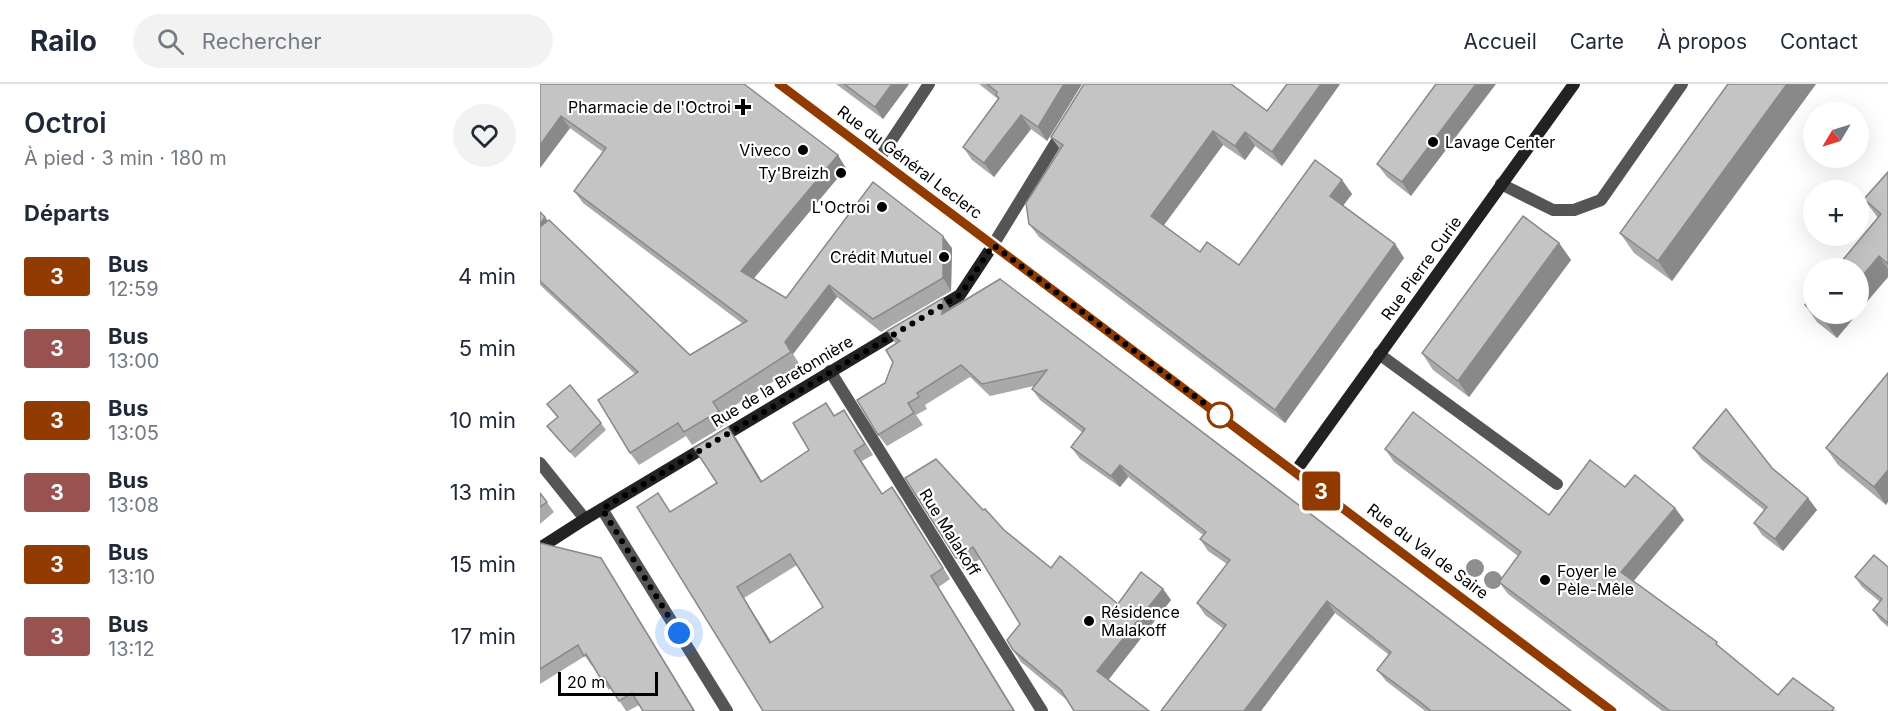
<!DOCTYPE html>
<html lang="fr">
<meta charset="utf-8">
<style>
:root{--surface:#fff;--page:#f2f2f3;--text:#1f2937;--muted:#747a83;--line:#e0e1e3}
body{margin:0;font-family:Inter,sans-serif;background:var(--page);color:var(--text);height:100vh;display:flex;flex-direction:column;font-size:22px;white-space:nowrap}
*{box-sizing:border-box;margin:0}
p{font-size:20px;color:var(--muted)}
.icon{flex:none;width:33px;height:33px;fill:none;stroke:currentColor;stroke-width:2;stroke-linecap:round;stroke-linejoin:round}
.map{position:relative;flex:1;overflow:hidden}
.details{display:flex;flex-direction:column;background:var(--surface);width:540px}
.details>*{flex:none}
.badge{padding:0 12px;border-radius:4px;font-size:21px;line-height:39px}
.needle{width:39px;rotate:232deg}
.buttons{position:absolute;left:1263px;top:18px;display:grid;gap:12px}
.buttons a{display:grid;place-items:center;width:66px;height:66px;border-radius:50%;background:var(--surface);box-shadow:0 6px 24px #0002;font-size:30px}
.scale{position:absolute;left:18px;bottom:15px;width:100px;box-sizing:border-box;padding-left:6px;border:3px solid #000;border-top:0;font-size:16px;line-height:21px;white-space:nowrap;color:#000;-webkit-text-stroke:4px #fff;paint-order:stroke}
.you{position:absolute;width:30px;height:30px;margin:-15px;border:4px solid #fff;border-radius:50%;background:#1a73e8;box-shadow:0 0 0 9px #1a73e833}
.map>.badge{position:absolute;translate:-50% -50%;box-shadow:0 0 0 3px #fff}
h2{padding:0 24px;font-size:22px;line-height:54px}
.round{display:grid;place-items:center;flex:none;width:63px;height:63px;border-radius:32px;background:var(--page)}
.overview{display:flex;align-items:center;justify-content:space-between;height:102px;padding:0 24px}
h1{font-size:28px;font-weight:600;line-height:45px}
ul{padding:0;list-style:none}
li{display:flex;align-items:center;gap:18px;height:72px;padding:0 24px}
li div{flex:1}
li b{display:block;font-size:22px}
li em{font-style:normal}
li .badge{min-width:66px;font-weight:700;text-align:center}
header{display:flex;align-items:center;gap:36px;box-sizing:border-box;height:84px;padding:0 30px;background:var(--surface);border-bottom:2px solid var(--line)}
header strong{font-size:28px}
nav{display:flex;gap:33px;margin-inline-start:auto;font-size:21px}
.search{width:420px;height:54px;background:var(--page);display:flex;align-items:center;gap:15px;box-sizing:border-box;padding:0 21px;border-radius:33px;color:var(--muted);font-size:22px}
main{display:flex;flex:1;min-height:0}
.map>svg:first-child{display:block}
</style>
<header>
<strong>Railo</strong>
<div class="search"><svg class="icon" aria-label="search" viewBox="0 0 24 24"><circle cx="10" cy="10" r="6"/><path d="M15 15l6 6"/></svg>Rechercher</div>
<nav><a>Accueil</a><a>Carte</a><a>À propos</a><a>Contact</a></nav>
</header>
<main>
<section class="details">
<div class="overview"><div><h1>Octroi</h1><p>À pied · 3 min · 180 m</p></div><a class="round"><svg class="icon" aria-label="heart" viewBox="0 0 24 24"><path d="M12 20l-8-8c-3-5 5-10 8-4 3-6 11-1 8 4z"/></svg></a></div>
<h2>Départs</h2>
<ul>
<li><span class="badge" style="background:#913b01;color:#fff">3</span><div><b>Bus</b><p>12:59</p></div><em>4 min</em></li>
<li><span class="badge" style="background:#985350;color:#fff">3</span><div><b>Bus</b><p>13:00</p></div><em>5 min</em></li>
<li><span class="badge" style="background:#913b01;color:#fff">3</span><div><b>Bus</b><p>13:05</p></div><em>10 min</em></li>
<li><span class="badge" style="background:#985350;color:#fff">3</span><div><b>Bus</b><p>13:08</p></div><em>13 min</em></li>
<li><span class="badge" style="background:#913b01;color:#fff">3</span><div><b>Bus</b><p>13:10</p></div><em>15 min</em></li>
<li><span class="badge" style="background:#985350;color:#fff">3</span><div><b>Bus</b><p>13:12</p></div><em>17 min</em></li>
</ul>
</section>
<div class="map">
<svg width="1348" height="627" viewBox="0 0 1348 627">
<rect width="100%" height="100%" fill="#fff"/>
<g fill="none" stroke-linecap="round" stroke-linejoin="round">
<g stroke="#555" stroke-width="12">
<polyline points="961,100 1013,126 1034,126 1061,116 1142,0"/>
<polyline points="839,270 1017,400"/>
</g>
<g stroke="#555" stroke-width="12">
<polyline points="339,75 389,0"/>
<polyline points="453,161 523,47"/>
<polyline points="290,287 502,627"/>
<polyline points="0,379 45,435"/>
<polyline points="62,425 187,627"/>
</g>
<g stroke="#222" stroke-width="12">
<polyline points="239,0 1072,627"/>
<polyline points="393,227 420,211 453,161"/>
<polyline points="755,388 1034,0"/>
<polyline points="0,464 45,435 362,245"/>
</g>
</g>
<g fill="#8f8f8f">
<circle cx="935" cy="484" r="9"/>
<circle cx="953" cy="496" r="9"/>
</g>
<g fill="#a9a9a9" fill-rule="evenodd">
<polygon points="0,0 306,84 214,194 246,214 412,164 411,207 341,248 297,213 253,270 260,281 181,330 187,340 152,361 146,352 99,381 90,369 95,290 0,201 0,128 8,137 150,271 203,240 43,119 34,107 63,68 30,44 0,84"/>
<polygon points="296,0 369,0 343,35"/>
<polygon points="439,0 542,0 507,57 491,45 454,93 432,76 423,63 458,15"/>
<polygon points="747,0 800,0 742,82 715,62 705,76 683,61 624,141 660,168 699,181 802,96 812,110 803,122 855,160 864,174 745,339 499,153 489,140 520,65 511,53 727,27"/>
<polygon points="896,0 871,112 847,93 837,80"/>
<polygon points="1188,0 1276,0 1132,197 1094,169 1080,149"/>
<polygon points="1348,88 1348,193 1318,228 1338,134 1324,115"/>
<polygon points="1019,159 1031,176 929,313 893,286 882,269"/>
<polygon points="1274,211 1274,230 1317,230 1297,254 1277,238 1265,221"/>
<polygon points="410,225 1031,627 885,627 846,597 837,586 849,571 795,529 684,545 665,531 657,519 687,480 668,467 660,455 663,451 588,393 580,403 540,375 531,363 543,349 500,316 492,305 494,302 450,312 430,293 385,321 387,325 376,331 383,341 347,362 338,351 345,299 353,278 356,260 347,247"/>
<polygon points="1348,289 1346,421 1298,381 1286,364"/>
<polygon points="7,320 61,339 66,346 35,374 7,342 18,334"/>
<path d="M295,332l16,5 22,34 -11,6 20,33 18,4 50,81 -187,132 -92,-200 46,-28 19,-45 26,44 47,-32zM257,481l26,42 -52,35 -27,-44z"/>
<polygon points="1153,364 1232,384 1268,414 1277,426 1243,467 1222,451 1214,439 1224,426 1162,376"/>
<polygon points="845,365 1009,431 1085,403 1135,424 1144,436 1094,497 1182,565 1238,611 1297,627 1122,627 968,510 959,498 978,472 854,378"/>
<polygon points="0,409 14,428 0,440"/>
<polygon points="443,426 464,446 511,484 578,520 623,505 631,516 568,596 527,616 481,578 473,566 480,540 440,475 424,486 416,474"/>
<polygon points="0,459 68,485 155,627 103,627 99,621 88,627 86,627 71,604 69,606 53,582 52,582 45,572 0,600"/>
<polygon points="1348,483 1348,543 1340,536 1333,526 1340,518 1322,503 1315,493"/>
</g>
<g fill="#898989">
<polygon points="352,0 369,0 343,35 335,23"/>
<polygon points="524,0 542,0 507,57 498,43"/>
<polygon points="781,0 800,0 742,82 732,68"/>
<polygon points="936,0 956,0 871,112 862,98"/>
<polygon points="1247,0 1276,0 1132,197 1118,177"/>
<polygon points="481,31 491,45 454,93 444,79"/>
<polygon points="21,32 30,44 0,84 0,61"/>
<polygon points="673,47 683,61 621,145 611,132"/>
<polygon points="705,48 715,62 705,76 695,62"/>
<polygon points="298,71 306,84 210,199 201,187"/>
<polygon points="802,96 812,110 799,126 790,112"/>
<polygon points="5,133 14,146 0,150 0,140"/>
<polygon points="403,152 412,164 411,207 403,194"/>
<polygon points="1019,159 1031,176 929,313 918,297"/>
<polygon points="855,160 864,174 745,339 735,326"/>
<polygon points="1339,172 1348,185 1348,193 1318,228 1318,197"/>
<polygon points="289,201 297,213 253,270 260,281 245,258"/>
<polygon points="403,214 411,226 402,230"/>
<polygon points="1291,230 1317,230 1297,254 1285,237"/>
<polygon points="304,326 311,337 333,371 325,360"/>
<polygon points="188,343 196,354 229,409 221,398"/>
<polygon points="580,381 588,393 580,403 571,392"/>
<polygon points="1348,386 1348,418 1346,421 1334,403"/>
<polygon points="352,403 360,414 410,495 403,484"/>
<polygon points="1268,414 1277,426 1243,467 1235,455"/>
<polygon points="1135,424 1144,436 1090,501 1081,488"/>
<polygon points="61,474 68,485 155,627 154,627"/>
<polygon points="391,492 398,502 475,627 474,627"/>
<polygon points="197,503 204,514 238,569 230,559"/>
<polygon points="623,505 631,516 566,599 557,587"/>
<polygon points="787,517 795,529 721,627 704,627"/>
</g>
<g fill="#c4c4c4" stroke="#898989" stroke-width="1.5" fill-rule="evenodd">
<polygon points="0,0 204,0 298,71 201,187 246,214 333,98 403,152 403,194 333,235 289,201 245,258 251,268 173,318 179,327 144,348 138,339 90,369 58,316 98,288 0,197 0,143 9,136 150,271 207,237 34,107 66,64 21,32 0,61"/>
<polygon points="304,0 352,0 335,23"/>
<polygon points="447,0 524,0 498,43 481,31 444,79 423,63 459,14 456,11 457,8"/>
<polygon points="544,0 691,0 727,27 747,0 781,0 732,68 705,48 695,62 673,47 611,132 660,168 667,158 699,181 775,76 802,96 790,112 855,160 735,326 489,140 486,119 523,61 511,53"/>
<polygon points="896,0 936,0 862,98 837,80"/>
<polygon points="1188,0 1247,0 1118,177 1080,149"/>
<polygon points="1348,88 1348,180 1339,172 1318,197 1318,184 1296,184 1341,130 1324,115"/>
<polygon points="0,128 5,133 0,140"/>
<polygon points="983,132 1019,159 918,297 882,269"/>
<polygon points="460,195 1031,627 891,627 879,617 837,586 851,568 787,517 704,627 621,627 686,541 657,519 690,476 660,455 666,448 580,381 571,392 531,363 545,345 492,305 507,286 442,300 421,281 377,309 379,313 368,319 374,329 338,351 317,316 345,299 353,278 346,266 360,257 347,247 403,214 402,230"/>
<polygon points="1274,211 1274,228 1265,221"/>
<polygon points="1275,230 1291,230 1285,237"/>
<polygon points="1348,289 1348,386 1334,403 1286,364"/>
<polygon points="30,301 61,339 30,368 7,342 18,333 7,320"/>
<path d="M286,319l8,13 10,-6 21,34 -11,7 28,43 10,-7 51,81 -12,8 83,135h-251l-126,-204 21,-14 12,19 47,-29 -23,-35 34,-21 33,55 48,-32 -16,-27zM250,470l33,53 -53,36 -33,-56z"/>
<polygon points="1186,325 1232,384 1268,414 1235,455 1214,439 1227,423 1153,364"/>
<polygon points="873,328 1009,431 1050,376 1085,403 1095,391 1135,424 1081,488 1177,558 1176,560 1238,611 1253,594 1294,624 1292,627 1130,627 959,498 981,468 845,365"/>
<polygon points="396,375 443,426 445,425 464,446 511,484 520,472 578,520 601,488 623,505 557,587 609,627 534,627 521,606 473,566 467,556 480,540 433,463 416,474 365,394"/>
<polygon points="0,409 7,418 0,423"/>
<polygon points="0,459 61,474 154,627 103,627 92,609 79,617 64,593 61,595 46,570 44,572 38,561 0,585"/>
<polygon points="1334,471 1348,483 1348,539 1333,526 1342,515 1315,493"/>
</g>
<g fill="none" stroke-linecap="round" stroke-linejoin="round">
<g stroke="#fff" stroke-width="14">
<polyline id="line" points="239,0 1072,627"/>
</g>
<use href="#line" stroke="#913b01" stroke-width="9"/>
<polyline stroke="#000" stroke-width="6" stroke-dasharray="0 10.8" points="139,549 62,425 420,211 453,161 685,335 680,331"/>
</g>
<g fill="#000" stroke="#fff" stroke-width="2">
<path d="M200 14h6v6h6v6h-6v6h-6v-6h-6v-6h6z"/>
<circle cx="893" cy="58" r="6"/>
<circle cx="263" cy="66" r="6"/>
<circle cx="301" cy="89" r="6"/>
<circle cx="342" cy="123" r="6"/>
<circle cx="404" cy="173" r="6"/>
<circle cx="1005" cy="496" r="6"/>
<circle cx="549" cy="537" r="6"/>
</g>
<circle fill="#fff" stroke="#913b01" stroke-width="3" cx="680" cy="331" r="12"/>
<g text-anchor="middle" dominant-baseline="central" stroke-width="4.5" stroke-linejoin="round" paint-order="stroke">
<g font-size="16" fill="#000" stroke="#fff" text-anchor="end">
<text x="191" y="23">Pharmacie de l'Octroi</text>
<text x="905" y="58" text-anchor="start">Lavage Center</text>
<text x="251" y="66">Viveco</text>
<text x="289" y="89">Ty'Breizh</text>
<text x="330" y="123">L'Octroi</text>
<text x="392" y="173">Crédit Mutuel</text>
<text x="1017" y="487" text-anchor="start">Foyer le<tspan x="1017" dy="18">Pèle-Mêle</tspan></text>
<text x="561" y="528" text-anchor="start">Résidence<tspan x="561" dy="18">Malakoff</tspan></text>
</g>
<g font-size="16" fill="#000" stroke="#fff">
<text transform="translate(370 78) rotate(37)">Rue du Général Leclerc</text>
<text transform="translate(881 184) rotate(-54)">Rue Pierre Curie</text>
<text transform="translate(242 297) rotate(-31)">Rue de la Bretonnière</text>
<text transform="translate(410 448) rotate(58)">Rue Malakoff</text>
<text transform="translate(888 467) rotate(37)">Rue du Val de Saire</text>
</g>
</g>
</svg>
<div class="buttons">
<a><svg class="needle" viewBox="-14 -14 28 28"><path d="M0-13l5 13h-10z" fill="#e53935"/><path d="M0 13l5-13h-10z" fill="#747a83"/></svg></a>
<a>+</a>
<a>−</a>
</div>
<div class="scale">20 m</div>
<div class="you" style="left:139px;top:549px"></div>
<b class="badge" style="left:781px;top:407px;background:#913b01;color:#fff">3</b>
</div>
</main>
